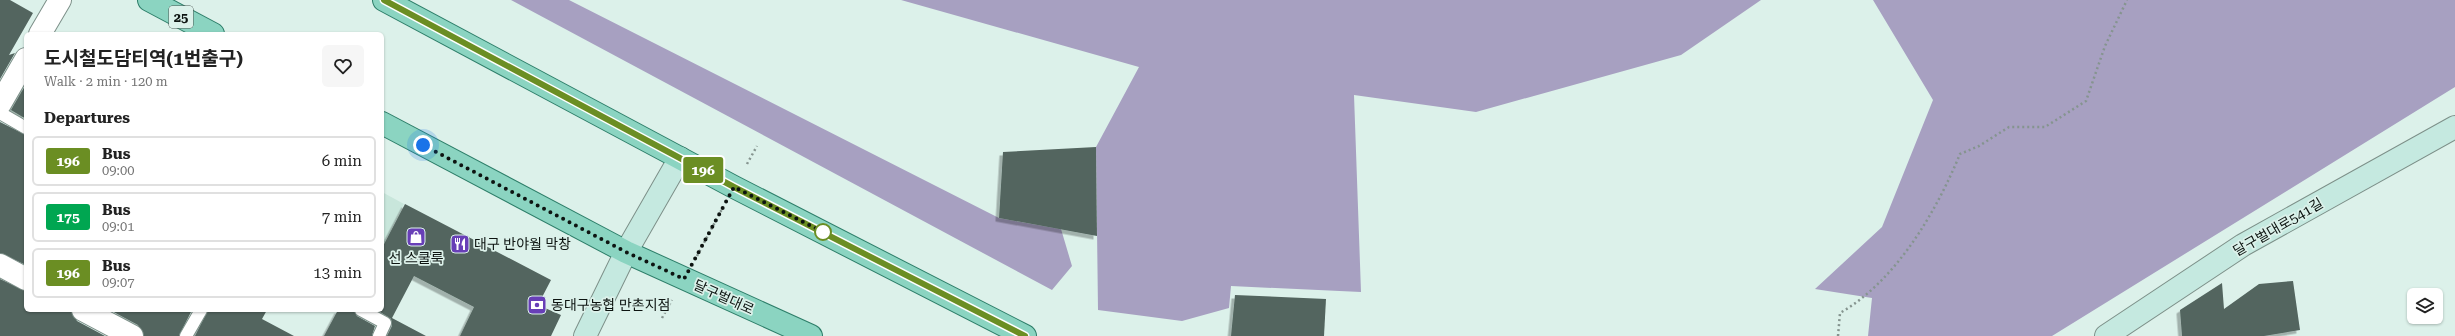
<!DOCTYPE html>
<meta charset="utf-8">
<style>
:root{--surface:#fff;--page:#f6f6f6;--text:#222;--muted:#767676;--line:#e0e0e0}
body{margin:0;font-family:"Roboto Serif","Noto Sans KR",serif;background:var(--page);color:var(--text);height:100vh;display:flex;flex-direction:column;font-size:15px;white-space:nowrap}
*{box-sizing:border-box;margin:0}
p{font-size:13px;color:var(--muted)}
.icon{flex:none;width:22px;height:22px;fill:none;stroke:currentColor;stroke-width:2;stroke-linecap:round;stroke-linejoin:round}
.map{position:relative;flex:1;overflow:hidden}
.details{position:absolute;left:24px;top:32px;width:360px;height:280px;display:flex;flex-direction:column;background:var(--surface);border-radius:6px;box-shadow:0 1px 3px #0004}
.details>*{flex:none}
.badge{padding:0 8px;border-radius:3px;font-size:14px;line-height:26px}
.controls{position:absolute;left:2407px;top:288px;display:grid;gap:8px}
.controls a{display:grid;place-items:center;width:36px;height:36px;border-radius:6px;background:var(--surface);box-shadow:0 1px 3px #0004;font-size:20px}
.you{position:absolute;width:20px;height:20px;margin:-10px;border:3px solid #fff;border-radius:50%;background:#1a73e8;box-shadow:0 0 0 6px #1a73e833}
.map>.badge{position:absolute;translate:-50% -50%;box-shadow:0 0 0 2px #fff}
h2{padding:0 20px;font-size:15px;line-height:36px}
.round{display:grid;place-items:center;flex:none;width:42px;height:42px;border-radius:6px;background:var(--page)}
.head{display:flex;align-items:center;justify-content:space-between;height:68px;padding:0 20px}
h1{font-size:19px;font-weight:700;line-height:30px}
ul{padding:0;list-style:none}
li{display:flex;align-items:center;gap:12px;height:50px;margin:0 8px 6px;padding:0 12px;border:2px solid var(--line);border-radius:6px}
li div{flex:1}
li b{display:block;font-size:15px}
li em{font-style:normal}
li .badge{min-width:44px;font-weight:700;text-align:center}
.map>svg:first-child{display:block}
</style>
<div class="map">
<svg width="2455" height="336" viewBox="0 0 2455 336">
<defs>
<filter id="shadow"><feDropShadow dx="-3.5" dy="3.5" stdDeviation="0" flood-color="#0004"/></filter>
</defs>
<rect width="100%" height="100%" fill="#dcf1ea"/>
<polygon fill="#c8e6db" points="382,192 404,204 383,246 382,245"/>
<g fill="#a7a0c1">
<polygon points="511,0 569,0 999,218 1061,229 1072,266 1052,290"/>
<polygon points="901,0 1761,0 1681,55 1476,112 1354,95 1361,292 1231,286 1229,308 1182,321 1098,310 1096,147 1139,67"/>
<polygon points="1873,0 2455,0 2455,87 2052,336 1868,336 1872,298 1815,289 1882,227 1933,100"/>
</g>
<g fill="#53655f" filter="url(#shadow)">
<polygon points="0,0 10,0 33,13 9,55 15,53 0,79"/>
<polygon points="26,84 26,119 11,110"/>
<polygon points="0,122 26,135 26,265 0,253"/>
<polygon points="1096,147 1097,236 999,218 1003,152"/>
<polygon points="405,204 551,280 538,305 561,315 551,336 460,336 474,307 414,276 392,318 426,336 387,336 392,326 391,319 377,310 382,310 382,248"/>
<polygon points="0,279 26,291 26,310 71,310 77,321 105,336 0,336"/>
<polygon points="2293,281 2300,330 2264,336 2182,336 2180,310 2222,283 2224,309 2259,284"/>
<polygon points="1235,295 1326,299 1324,336 1231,336"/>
<polygon points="110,310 192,310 179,336 144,336 138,325"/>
<polygon points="208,310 267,310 262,319 294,336 195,336"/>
<polygon points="338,310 354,310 357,316 375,326 372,336 324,336"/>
</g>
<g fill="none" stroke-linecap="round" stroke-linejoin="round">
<g stroke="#7d9089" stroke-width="14">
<g id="lane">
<polyline points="0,113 26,128"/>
<polyline points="361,310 385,323 379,336"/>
<polyline points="186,336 201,310"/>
</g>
</g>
<g stroke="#7d9089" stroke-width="24">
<g id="street">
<polyline points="40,34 60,0"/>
<polyline points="0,104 26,59"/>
<polyline points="0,265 26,279"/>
<polyline points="83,310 132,336"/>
</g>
</g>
<g stroke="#7d9089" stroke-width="24">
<g id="secondary">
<polyline points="585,336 626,252 680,158"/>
<polyline points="2106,336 2243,245 2455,127"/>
</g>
</g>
<g stroke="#2d7e69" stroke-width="24">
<g id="primary">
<polyline points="149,0 213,34"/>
<polyline points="384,0 734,187 1025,336"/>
<polyline points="382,123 626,252 811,336"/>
</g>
</g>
<g stroke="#85948f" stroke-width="2.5" stroke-dasharray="2 3" stroke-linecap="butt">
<polyline points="747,164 757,146"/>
<polyline points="697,256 722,209"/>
<polyline points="662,318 672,300"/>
<path d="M1838,336l2,-23c56,-32 96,-101 120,-159l19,-8 30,-19h36l41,-26 19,-55 22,-46"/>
</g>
<use href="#lane" stroke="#fff" stroke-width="12"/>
<use href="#street" stroke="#fff" stroke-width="22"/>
<use href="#secondary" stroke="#c5e9e0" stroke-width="22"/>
<use href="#primary" stroke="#8bd4c1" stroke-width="22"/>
</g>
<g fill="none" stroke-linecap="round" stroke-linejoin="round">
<g stroke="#fff" stroke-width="9">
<polyline id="line" points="384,0 734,187 1025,336"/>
</g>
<use href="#line" stroke="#6b8e23" stroke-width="6"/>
<polyline stroke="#0d1411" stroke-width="4" stroke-dasharray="0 7.2" points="423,145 626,252 684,279 734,187 823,232"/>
</g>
<defs>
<g id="shop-square" transform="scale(1)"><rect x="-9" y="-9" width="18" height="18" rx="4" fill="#683fb7" stroke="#dcf1ea"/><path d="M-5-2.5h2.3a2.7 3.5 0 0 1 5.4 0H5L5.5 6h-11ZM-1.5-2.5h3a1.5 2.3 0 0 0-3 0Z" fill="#fff"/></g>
<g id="restaurant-square" transform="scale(1)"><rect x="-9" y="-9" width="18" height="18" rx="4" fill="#683fb7" stroke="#dcf1ea"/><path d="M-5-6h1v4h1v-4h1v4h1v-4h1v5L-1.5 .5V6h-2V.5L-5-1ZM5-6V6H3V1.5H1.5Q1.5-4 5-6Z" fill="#fff"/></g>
<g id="bank-square" transform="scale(1)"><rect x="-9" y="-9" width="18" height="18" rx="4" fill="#683fb7" stroke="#dcf1ea"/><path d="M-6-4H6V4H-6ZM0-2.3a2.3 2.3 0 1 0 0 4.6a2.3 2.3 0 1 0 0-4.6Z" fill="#fff"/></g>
</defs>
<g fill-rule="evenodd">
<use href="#shop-square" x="416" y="237"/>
<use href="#restaurant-square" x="460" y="244"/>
<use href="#bank-square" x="537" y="305"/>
</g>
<circle fill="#fff" stroke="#6b8e23" stroke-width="2" cx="823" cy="232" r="8"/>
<g text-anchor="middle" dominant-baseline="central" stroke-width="3.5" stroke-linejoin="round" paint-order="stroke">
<rect fill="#dcf1ea" stroke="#4b5652" stroke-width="1" x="169" y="6" width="24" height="22" rx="3"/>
<g font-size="13" font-weight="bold" fill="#0d1411">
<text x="181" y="17">25</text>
</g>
<g font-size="14" fill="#0d1411" stroke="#dcf1ea">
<text transform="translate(2278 227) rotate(-30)">달구벌대로541길</text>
<text transform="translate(724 297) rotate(24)">달구벌대로</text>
</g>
<g font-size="14" fill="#0d1411" stroke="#dcf1ea" text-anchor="start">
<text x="474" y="244">대구 반야월 막창</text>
<text x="416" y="258" text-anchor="middle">선 스쿨룩</text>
<text x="551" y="305">동대구농협 만촌지점</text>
</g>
</g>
</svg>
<div class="controls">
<a><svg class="icon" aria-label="layers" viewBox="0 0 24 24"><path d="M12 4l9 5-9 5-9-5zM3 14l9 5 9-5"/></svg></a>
</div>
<div class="you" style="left:423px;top:145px"></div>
<b class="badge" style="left:703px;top:170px;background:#6b8e23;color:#fff">196</b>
<section class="details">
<div class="head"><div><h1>도시철도담티역(1번출구)</h1><p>Walk · 2 min · 120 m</p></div><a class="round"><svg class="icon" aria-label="heart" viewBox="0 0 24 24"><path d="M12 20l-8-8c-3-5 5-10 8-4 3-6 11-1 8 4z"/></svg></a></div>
<h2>Departures</h2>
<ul>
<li><span class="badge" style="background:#6b8e23;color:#fff">196</span><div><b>Bus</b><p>09:00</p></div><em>6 min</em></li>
<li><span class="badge" style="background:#00a651;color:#fff">175</span><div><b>Bus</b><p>09:01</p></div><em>7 min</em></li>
<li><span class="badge" style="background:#6b8e23;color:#fff">196</span><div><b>Bus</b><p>09:07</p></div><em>13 min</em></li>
</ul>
</section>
</div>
